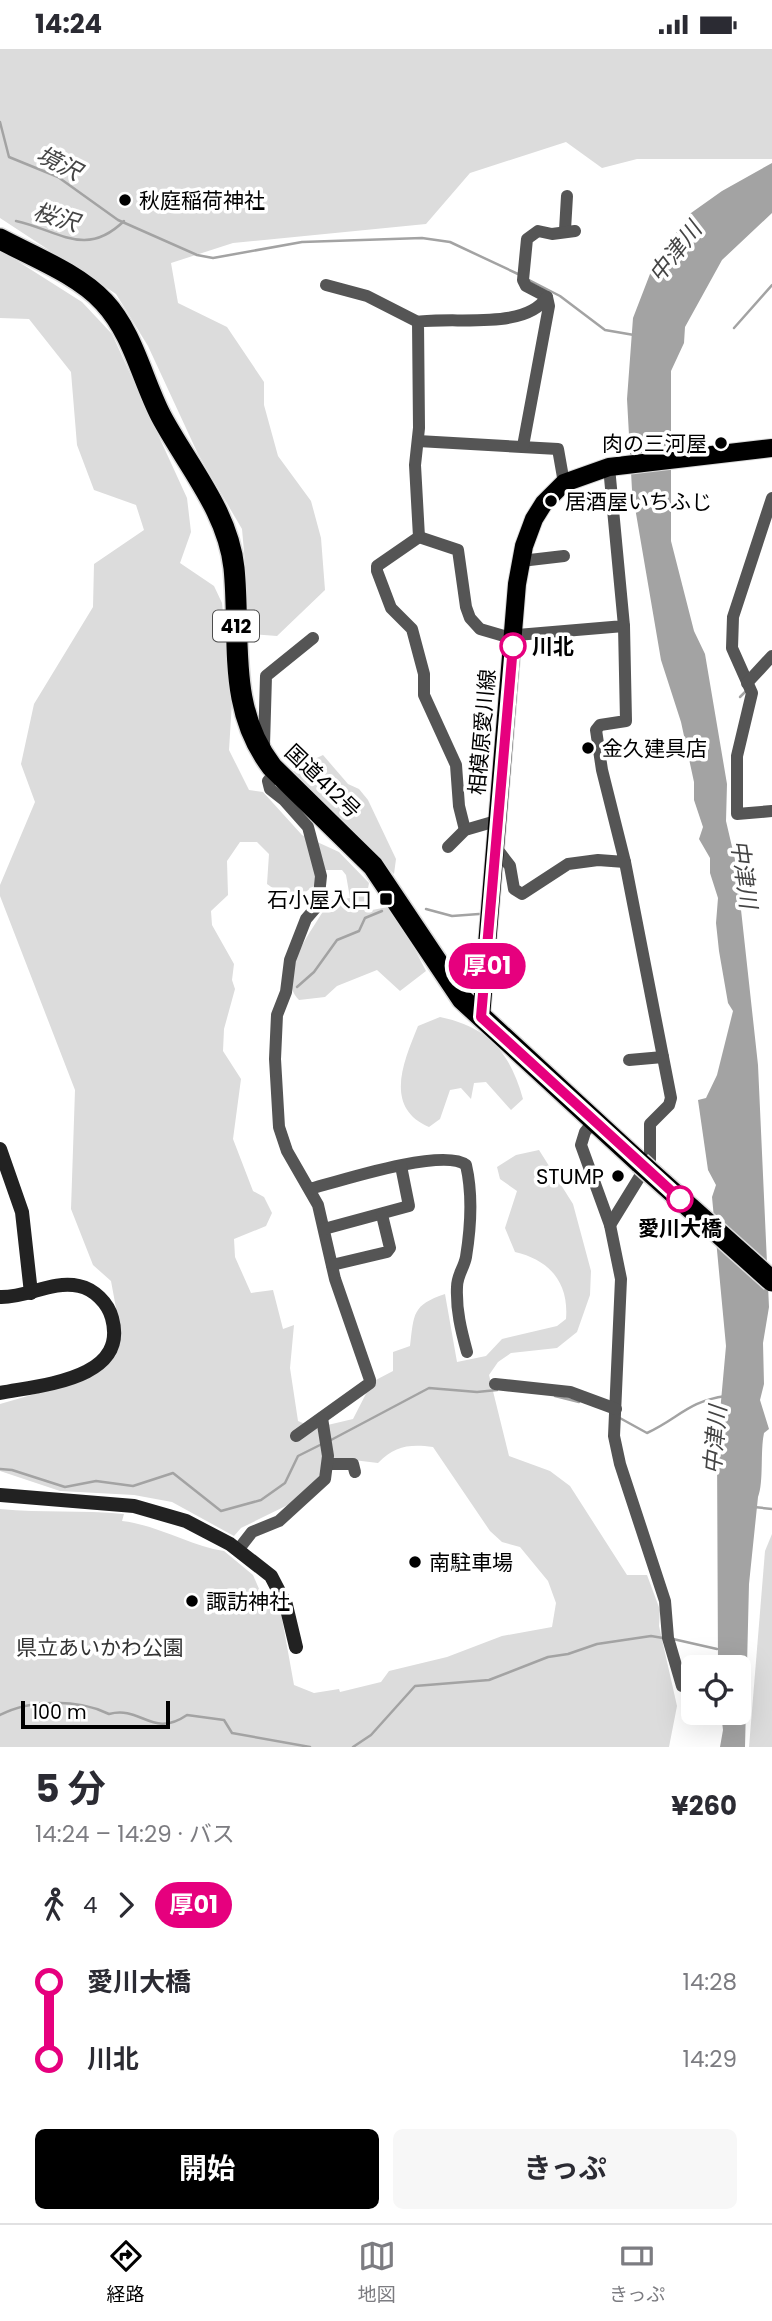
<!DOCTYPE html>
<html lang="ja">
<meta charset="utf-8">
<style>
:root{--surface:#fff;--page:#f7f7f7;--text:#2b2b33;--muted:#7c7c81;--line:#e1e1e2;--accent:#000}
body{margin:0;font-family:Poppins,"Noto Sans JP",sans-serif;background:var(--page);color:var(--text);height:100vh;display:flex;flex-direction:column;font-size:26px;white-space:nowrap}
*{box-sizing:border-box;margin:0}
p{font-size:23px;color:var(--muted)}
.icon{flex:none;width:38px;height:38px;fill:none;stroke:currentColor;stroke-width:2;stroke-linecap:round;stroke-linejoin:round}
.map{position:relative;height:1698px;overflow:hidden}
.details{display:flex;flex-direction:column;background:var(--surface);flex:1}
.details>*{flex:none}
.badge{padding:0 14px;border-radius:23px;font-size:24px;line-height:46px}
.tools{position:absolute;left:681px;top:1606px;display:grid;gap:14px}
.tools a{display:grid;place-items:center;width:70px;height:70px;border-radius:10px;background:var(--surface);box-shadow:0 7px 28px #0002;font-size:35px}
.scale{position:absolute;left:21px;bottom:18px;width:149px;box-sizing:border-box;padding-left:7px;border:4px solid #000;border-top:0;font-size:19px;line-height:24px;white-space:nowrap;color:#000;-webkit-text-stroke:5px #fff;paint-order:stroke}
.map>.badge{position:absolute;translate:-50% -50%;box-shadow:0 0 0 4px #fff}
.legs{display:flex;align-items:center;gap:10px;height:77px;padding:0 35px;font-size:23px}
.legs p{margin-inline-start:auto}
.overview{display:flex;align-items:center;justify-content:space-between;height:119px;padding:0 35px}
h1{font-size:38px;font-weight:700;line-height:52px}
.cta{display:flex;gap:14px;margin-top:auto;padding:14px 35px}
.cta a{flex:1;height:80px;border-radius:10px;background:var(--accent);color:#fff;font-size:28px;font-weight:700;line-height:80px;text-align:center}
.cta a+a{background:var(--page);color:var(--text)}
ul{padding:0 35px;list-style:none}
li{display:flex;align-items:center;gap:24px;height:77px;font-size:26px}
li i{display:grid;place-items:center;width:10px;height:100%;margin:0 9px;background:currentColor}
li i::after{content:'';width:18px;height:18px;margin:-9px;border:5px solid;border-radius:50%;background:var(--surface)}
li p{margin-inline-start:auto}
li:first-child i{background:linear-gradient(#0000 50%,currentColor 0)}
li:last-child i{background:linear-gradient(currentColor 50%,#0000 0)}
.status{display:flex;justify-content:space-between;align-items:center;height:49px;padding:0 35px;background:var(--surface);direction:ltr}
.status svg{height:19px;fill:currentColor}
.tab-bar{display:flex;justify-content:space-around;align-items:center;height:98px;border-top:2px solid var(--line);background:var(--surface);font-size:19px;color:var(--muted)}
.tab-bar a{display:grid;justify-items:center;gap:4px}
.tab-bar .on{color:var(--accent)}
.map>svg:first-child{display:block}
</style>
<div class="status"><b>14:24</b><svg viewBox="0 0 49 12"><path d="M0 12V9h3v3zM5 12V6h3v6zM10 12V3h3v9zM15 12V0h3v12zM26 1h20v11H26zM47 4h2v5h-2z"/></svg></div>
<div class="map">
<svg width="772" height="1698" viewBox="0 0 772 1698">
<rect width="100%" height="100%" fill="#fff"/>
<g fill="#dcdcdc">
<polygon points="0,0 772,0 772,110 637,110 602,119 566,93 470,124 426,175 233,194 171,214 178,254 227,278 264,333 264,356 278,407 311,452 321,489 325,541 277,587 252,585 243,577 247,536 242,480 198,405 148,297 116,245 0,169"/>
<path d="M0,201l82,52 30,32 75,164 4,34 -11,31 34,23 8,17 10,99 -3,48 20,40 14,2 39,43 37,17 30,31 -2,11 5,16 16,-3 7,4 31,60 -26,20 -23,-21 -40,16 -12,11 -26,3c-26,-25 18,-75 30,-99l21,-3 -4,-23 -4,-5h-26l-1,15c-17,15 -30,12 -48,-1l2,-30 -12,-12h-17l-13,19 1,34 -17,16 1,14 22,39 -2,16 3,9 -11,40 -1,22 18,28 -8,60 20,52 11,6 8,16 -6,13 -32,13 1,18 16,36 22,-3 10,39 11,-4 -4,43 8,53 17,7 38,-9 19,-37 21,-11v-19l17,-6c4,-32 2,-41 35,-52l12,68 29,-6 16,-17 55,-13 9,-7c3,-36 -16,-59 -51,-67l-10,-24 12,-37 -17,-12 -3,-12 19,-12 23,-5 34,54 18,67 -1,24 -13,37 -20,16 -46,5 -13,9 -9,13 20,81 41,15 20,15 57,89h20l13,35 -1,16 18,80 -8,41h-669v-238c42,4 82,1 124,5l-2,7c36,4 68,25 102,30l29,24 13,30 13,-3 15,83 20,8 25,-4 1,3 41,-10 8,-11 58,-14 55,-21 50,-9 4,-24 -8,-22 -28,-34 -18,-5 -12,-11 -57,-84c-24,-3 -38,-1 -55,16l-41,-5 -15,8v11l-26,24 -55,27 -7,8 -62,-34 -38,-7 -74,-4 -60,-20v-67l73,-21 23,-10 20,-18 5,-20 -10,-54 -18,-16 -22,-56 4,-119 -75,-194v-11l35,-83 -14,-38 13,-60 59,-97 1,-43 50,-34 -8,-25 -42,-15 -17,-45 -6,-73 -42,-53 -29,-1z"/>
<polygon points="323,706 348,735 359,740 368,751 396,810 394,825 291,726 296,719"/>
<path d="M440,968c48,10 70,35 83,82l-12,11 -25,-28 -12,1 -3,16 -10,-11 -11,2 -10,29 -11,8c-46,-20 -25,-66 -11,-101z"/>
<polygon points="772,1485 772,1698 749,1698 765,1502"/>
</g>
<path fill="#a3a3a3" d="M772,114v50l-50,47 -37,67 -1,16 -13,28v170l23,90 11,23 22,130 -1,37 10,43 22,201 11,242 -6,36 1,41 -4,16 9,29 -5,4c-4,19 0,49 -6,64l-9,87 -4,163h-25l3,-17 -2,-17h17v-45h-20l-1,-223 9,-99 -14,-149 4,-12 -8,-15 -10,-70 8,-2 11,-23 16,-64 -5,-8 -9,-52 -3,-28 2,-25 -8,-25v-15l-11,-19 4,-12 -9,-27v-18l-13,-60 -20,-62 -29,-170 -5,-91 6,-81 22,-57 36,-48 31,-22z"/>
<g fill="none" stroke-linecap="round" stroke-linejoin="round">
<g stroke="#a3a3a3" stroke-width="2.5">
<polyline points="0,73 9,108 58,128 118,171 197,206 213,209 302,193 422,189 450,193 518,225"/>
<path d="M16,172c42,9 69,38 108,0"/>
<polyline points="527,230 560,247 605,281 634,286"/>
<polyline points="734,279 772,236"/>
<polyline points="740,648 747,641"/>
<polyline points="426,860 452,867 479,865"/>
<polyline points="297,938 314,923 337,891 359,882 365,869 382,862"/>
<polyline points="555,1347 579,1353"/>
<path d="M618,1368l29,16c31,-14 41,-32 79,-37"/>
<polyline points="331,1391 429,1339 477,1343 497,1341"/>
<polyline points="0,1420 12,1421 65,1438 96,1432 133,1437 173,1424 221,1462 261,1451 285,1434 298,1407 322,1395"/>
<polyline points="754,1458 772,1460"/>
<polyline points="673,1590 717,1600"/>
<path d="M0,1666c30,-16 78,-16 109,-1 32,-9 43,25 78,1l37,5 8,13 78,14"/>
<polyline points="353,1698 371,1686 415,1637 489,1631 548,1608 568,1605 597,1595 651,1587 663,1589"/>
</g>
<g stroke="#dbdbdb" stroke-width="20">
<polyline id="primary" points="481,968 517,535 524,497 534,470 544,454 564,434 609,418 772,399"/>
</g>
<g stroke="#dbdbdb" stroke-width="24">
<path id="highway" d="M0,190c34,18 78,35 104,63 29,31 38,77 57,114 26,49 67,95 73,152 7,70 -8,139 38,199l101,99 89,133 178,164"/>
</g>
<g stroke="#555" stroke-width="12">
<polyline points="565,181 567,147"/>
<polyline points="326,236 367,247 418,273"/>
<polyline points="547,248 526,237 523,231 527,190 538,182 552,185 575,182"/>
<polyline points="418,392 558,400 564,434"/>
<polyline points="772,449 733,568 732,599 752,644 737,707 737,765 772,762"/>
<polyline points="419,488 458,501 466,558 470,569 480,580 504,587 624,577 609,418"/>
<polyline points="521,512 564,507"/>
<polyline points="747,634 772,607"/>
<polyline points="261,698 264,696 266,627 313,589"/>
<polyline points="276,723 268,732 270,740 284,751 308,778 321,827 318,856 306,870 290,911 286,943 277,966 275,1010 279,1078 287,1102 318,1156 335,1230 370,1331 370,1334 296,1387"/>
<path d="M465,781l-6,-24 -3,-41 -32,-70v-21l-12,-45 -21,-21 -14,-37v-5l42,-29 -4,-72 4,-37 -1,-106c36,-6 107,9 129,-25l2,9 -26,140"/>
<polyline points="494,796 510,817 514,840 522,845 568,815 598,811 625,813 602,721 596,681 600,676 626,672 624,577"/>
<polyline points="448,798 465,781 496,772"/>
<polyline points="629,1011 663,1008"/>
<polyline points="594,1072 585,1083 581,1096 610,1176 621,1230 614,1387 620,1415 665,1552 668,1589 682,1637"/>
<path d="M310,1140c29,-8 134,-42 156,-24 7,30 5,61 0,92 -2,11 -9,18 -9,30 -1,23 4,43 10,65"/>
<polyline points="610,1176 650,1111 650,1075 669,1056 671,1049 625,813"/>
<polyline points="324,1180 409,1157 401,1117"/>
<polyline points="332,1216 387,1203 390,1199 382,1166"/>
<polyline points="495,1335 570,1343 616,1360"/>
<polyline points="328,1415 353,1415 355,1423"/>
<polyline points="238,1501 252,1483 279,1472 325,1430 328,1407 322,1369"/>
</g>
<g stroke="#222" stroke-width="14">
<polyline points="0,1100 22,1163 31,1244"/>
<path d="M0,1248c27,1 52,-17 79,-11 15,3 29,17 33,32 17,62 -72,67 -112,75"/>
<polyline points="0,1446 134,1457 186,1472 230,1495 271,1527 286,1556 296,1598"/>
</g>
<use href="#primary" stroke="#000" stroke-width="18"/>
<use href="#highway" stroke="#000" stroke-width="21"/>
<g stroke="#dbdbdb" stroke-width="24" stroke-linecap="butt">
<polyline id="highway-bridge" points="640,1114 772,1232"/>
</g>
<use href="#highway-bridge" stroke="#000" stroke-width="21"/>
</g>
<g fill="none" stroke-linecap="round" stroke-linejoin="round">
<g stroke="#fff" stroke-width="16">
<polyline id="line-1" points="513,597 481,968 680,1150"/>
</g>
<use href="#line-1" stroke="#e6007e" stroke-width="10"/>
</g>
<g fill="#000" stroke="#fff" stroke-width="2.5">
<circle cx="125" cy="151" r="7"/>
<circle cx="721" cy="394" r="7"/>
<circle cx="551" cy="452" r="7"/>
<circle cx="588" cy="699" r="7"/>
<rect x="379" y="843" width="14" height="14" rx="3.5"/>
<circle cx="618" cy="1127" r="7"/>
<circle cx="415" cy="1513" r="7"/>
<circle cx="192" cy="1552" r="7"/>
</g>
<g fill="#fff" stroke="#e6007e" stroke-width="3.5">
<circle cx="513" cy="597" r="12"/>
<circle cx="680" cy="1150" r="12"/>
</g>
<g text-anchor="middle" dominant-baseline="central" stroke-width="7" stroke-linejoin="round" paint-order="stroke">
<rect fill="#fff" stroke="#4c4c4c" stroke-width="2" x="213" y="561.5" width="46" height="31" rx="5"/>
<g font-size="19" font-weight="bold" fill="#000">
<text x="236" y="577">412</text>
</g>
<g font-size="21" fill="#000" stroke="#fff" text-anchor="start">
<text x="139" y="151">秋庭稲荷神社</text>
<text x="707" y="394" text-anchor="end">肉の三河屋</text>
<text x="565" y="452">居酒屋いちふじ</text>
<text x="602" y="699">金久建具店</text>
<text x="372" y="850" text-anchor="end">石小屋入口</text>
<text x="604" y="1127" text-anchor="end">STUMP</text>
<text x="429" y="1513">南駐車場</text>
<text x="206" y="1552">諏訪神社</text>
</g>
<g font-size="21" font-weight="bold" fill="#000" stroke="#fff" text-anchor="start">
<text x="532" y="597">川北</text>
<text x="680" y="1179" text-anchor="middle">愛川大橋</text>
</g>
<g font-size="21" fill="#000" stroke="#fff">
<text transform="translate(482 683) rotate(-85)">相模原愛川線</text>
<text transform="translate(323 732) rotate(44)">国道412号</text>
</g>
<g font-size="21" fill="#333" stroke="#fff">
<text x="100" y="1598">県立あいかわ公園</text>
</g>
<g font-size="23" font-style="italic" fill="#444" stroke="#fff">
<text transform="translate(59 114) rotate(27)">境沢</text>
<text transform="translate(56 168) rotate(17)">桜沢</text>
<text transform="translate(675 203) rotate(-52)">中津川</text>
<text transform="translate(744 825) rotate(82)">中津川</text>
<text transform="translate(715 1391) rotate(-85)">中津川</text>
</g>
</g>
</svg>
<div class="tools">
<a><svg class="icon" aria-label="locate" viewBox="0 0 24 24"><circle cx="12" cy="12" r="6"/><path d="M12 2v4M12 18v4M2 12h4M18 12h4"/></svg></a>
</div>
<div class="scale">100 m</div>
<b class="badge" style="left:487px;top:917px;background:#e6007e;color:#fff">厚01</b>
</div>
<section class="details">
<div class="overview"><div><h1>5 分</h1><p>14:24 – 14:29 · バス</p></div><b>¥260</b></div>
<div class="legs"><svg class="icon" aria-label="walk" viewBox="0 0 24 24"><circle cx="13" cy="4" r="2"/><path d="M13 8l-2 6 4 7M11 14l-3 7M7 12l3-4h3l4 4"/></svg>4<svg class="icon" aria-label="forward" viewBox="0 0 24 24"><path d="M9 5l7 7-7 7"/></svg><b class="badge" style="background:#e6007e;color:#fff">厚01</b></div>
<ul>
<li><i style="color:#e6007e"></i><b>愛川大橋</b><p>14:28</p></li>
<li><i style="color:#e6007e"></i><b>川北</b><p>14:29</p></li>
</ul>
<div class="cta"><a>開始</a><a>きっぷ</a></div>
</section>
<nav class="tab-bar">
<a class="on"><svg class="icon" aria-label="directions" viewBox="0 0 24 24"><path d="M12 3l9 9-9 9-9-9zM9 14v-3h6M13 9l2 2-2 2"/></svg>経路</a>
<a><svg class="icon" aria-label="map" viewBox="0 0 24 24"><path d="M3 6l6-2 6 2 6-2v14l-6 2-6-2-6 2zM9 4v14M15 6v14"/></svg>地図</a>
<a><svg class="icon" aria-label="tickets" viewBox="0 0 24 24"><path d="M3 7h18v10H3zM15 7v10"/></svg>きっぷ</a>
</nav>
